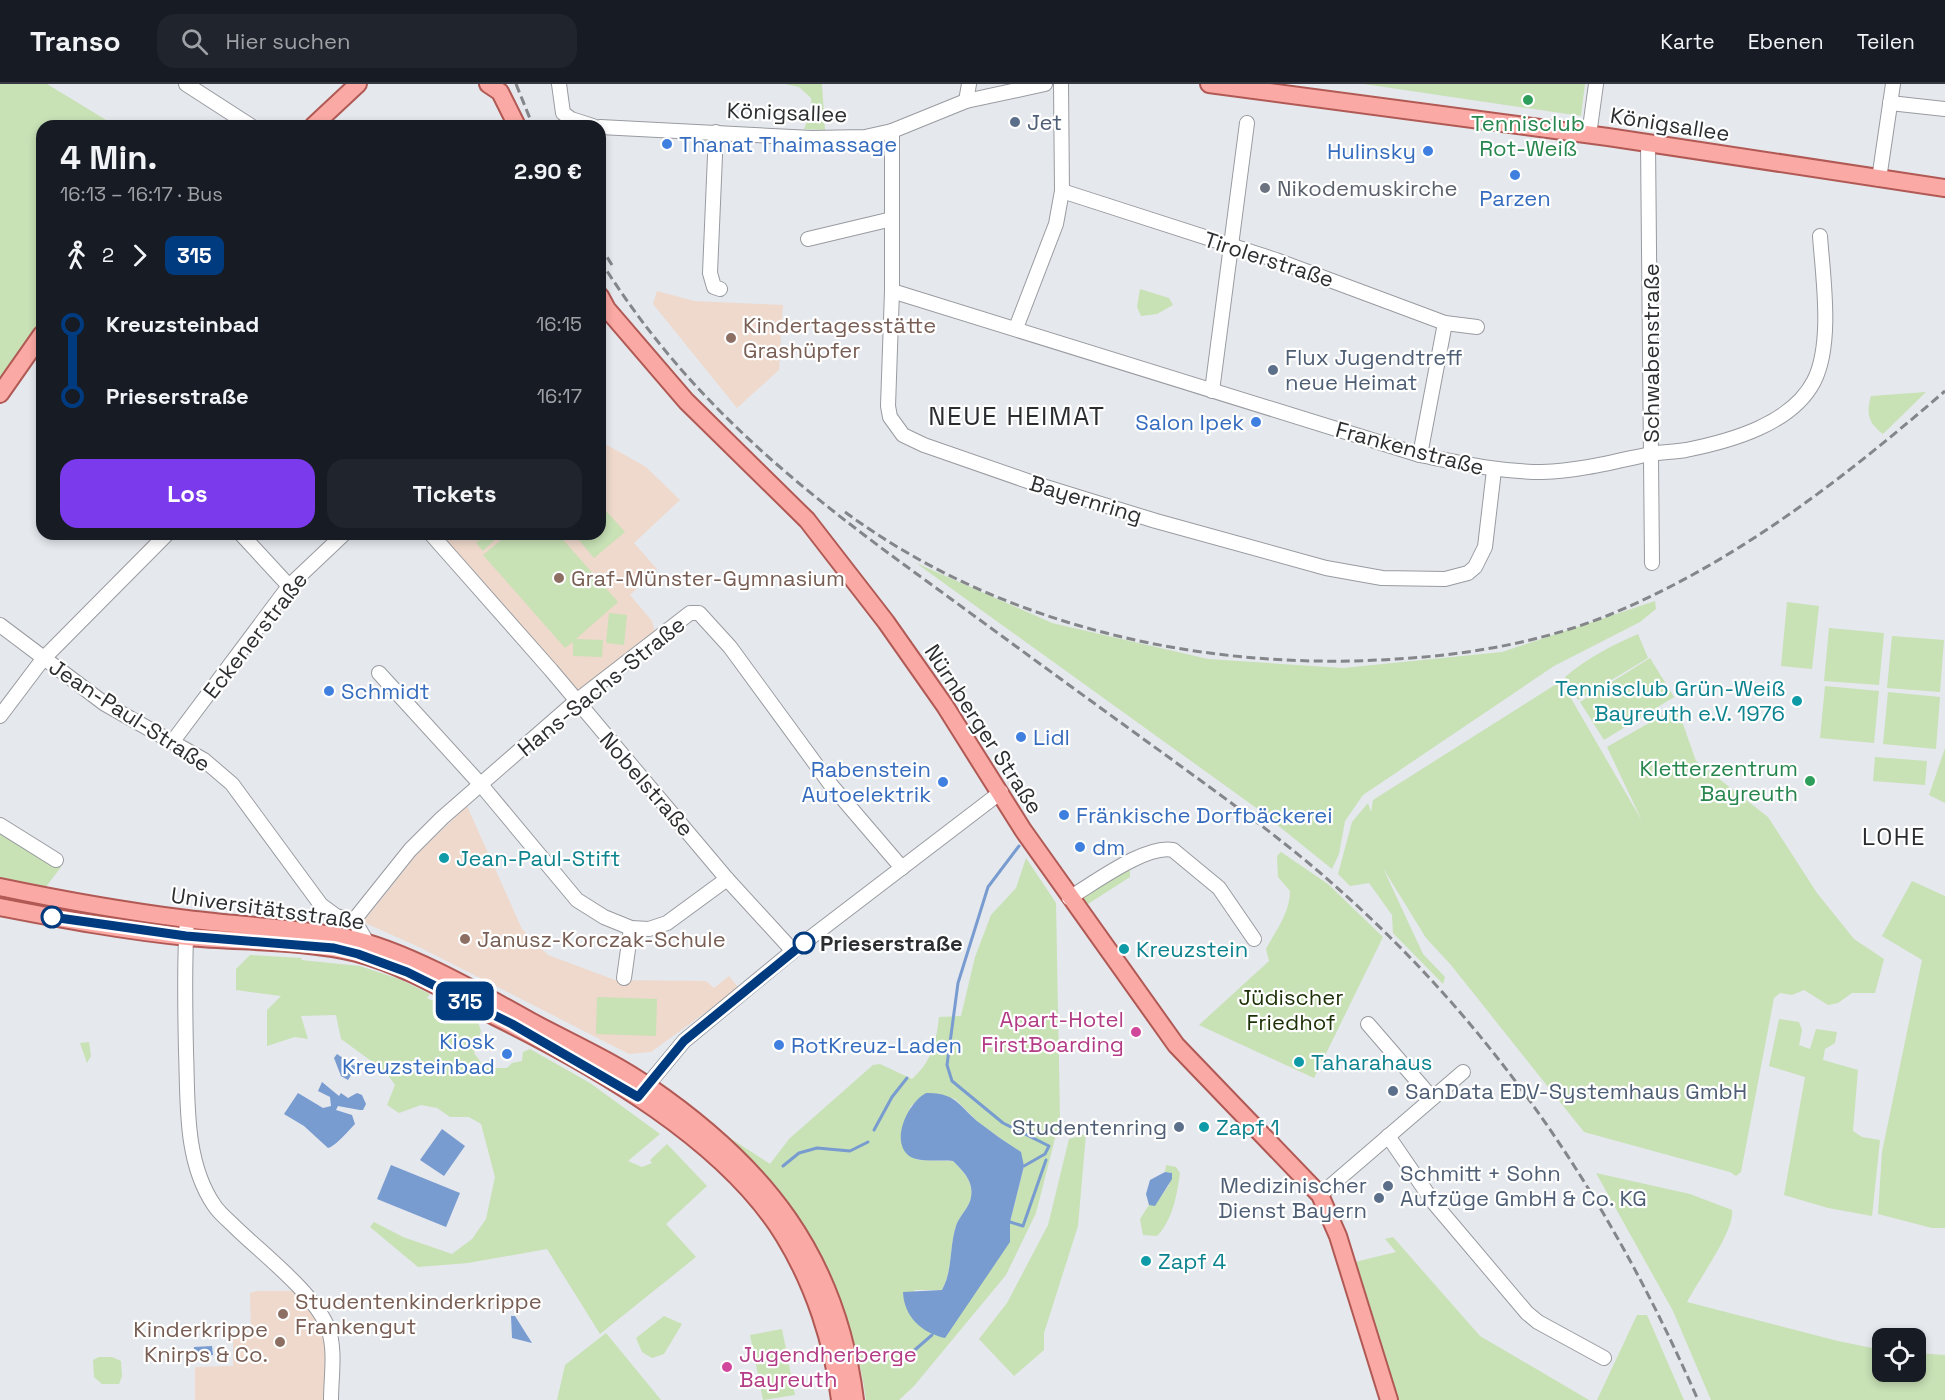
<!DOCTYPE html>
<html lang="de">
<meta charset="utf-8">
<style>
:root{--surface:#171b24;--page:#20242c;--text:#f1f3f6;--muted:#9ea1a6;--line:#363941;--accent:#7c3aed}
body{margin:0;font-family:"Space Grotesk",sans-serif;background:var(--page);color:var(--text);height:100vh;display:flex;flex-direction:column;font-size:22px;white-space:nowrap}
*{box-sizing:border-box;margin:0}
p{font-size:20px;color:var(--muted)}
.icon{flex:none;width:33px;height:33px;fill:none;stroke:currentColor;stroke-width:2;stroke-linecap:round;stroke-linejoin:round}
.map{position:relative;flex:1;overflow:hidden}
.sheet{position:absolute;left:36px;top:36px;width:570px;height:420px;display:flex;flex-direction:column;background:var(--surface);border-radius:18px;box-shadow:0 3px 9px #0003}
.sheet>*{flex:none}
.badge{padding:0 12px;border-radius:9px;font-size:21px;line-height:39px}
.controls{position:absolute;left:1872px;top:1244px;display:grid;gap:12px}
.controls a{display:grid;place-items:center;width:54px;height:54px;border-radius:12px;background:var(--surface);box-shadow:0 3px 9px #0003;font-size:30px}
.map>.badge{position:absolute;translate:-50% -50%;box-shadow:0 0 0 3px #fff}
.legs{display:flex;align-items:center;gap:9px;height:66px;padding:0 24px;font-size:20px}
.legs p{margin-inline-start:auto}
.overview{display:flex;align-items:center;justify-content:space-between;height:102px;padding:0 24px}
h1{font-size:33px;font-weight:800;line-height:45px}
.cta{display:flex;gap:12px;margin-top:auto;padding:12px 24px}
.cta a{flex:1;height:69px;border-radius:18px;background:var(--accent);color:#fff;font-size:24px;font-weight:800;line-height:69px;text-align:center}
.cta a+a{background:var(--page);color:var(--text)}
ul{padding:0 24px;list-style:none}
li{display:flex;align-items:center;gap:21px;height:72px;font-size:22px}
li i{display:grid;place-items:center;width:9px;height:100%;margin:0 8px;background:currentColor}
li i::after{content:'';width:15px;height:15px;margin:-8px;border:4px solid;border-radius:50%;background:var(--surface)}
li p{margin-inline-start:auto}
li:first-child i{background:linear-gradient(#0000 50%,currentColor 0)}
li:last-child i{background:linear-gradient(currentColor 50%,#0000 0)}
header{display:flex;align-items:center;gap:36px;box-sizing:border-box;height:84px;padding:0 30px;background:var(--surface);border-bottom:2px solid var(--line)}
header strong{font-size:28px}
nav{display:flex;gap:33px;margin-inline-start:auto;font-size:21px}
.search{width:420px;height:54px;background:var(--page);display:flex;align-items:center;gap:15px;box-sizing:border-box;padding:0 21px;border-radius:18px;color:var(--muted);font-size:22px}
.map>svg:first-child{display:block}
</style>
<header>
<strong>Transo</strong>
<div class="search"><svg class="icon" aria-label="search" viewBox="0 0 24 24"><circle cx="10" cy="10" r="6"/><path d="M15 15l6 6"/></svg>Hier suchen</div>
<nav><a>Karte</a><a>Ebenen</a><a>Teilen</a></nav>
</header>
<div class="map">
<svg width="1945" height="1316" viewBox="0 0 1945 1316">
<rect width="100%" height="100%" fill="#e5e8ed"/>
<g fill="#efd9cc">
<polygon points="657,207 694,217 783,221 779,286 737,324 653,220"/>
<polygon points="600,357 646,383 680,416 634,459 657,485 630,511 652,537 657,556 576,615 431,450 600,450"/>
<polygon points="467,722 522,845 548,871 615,896 706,897 714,904 729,892 739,904 651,968 629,970 421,864 363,838 418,769"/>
<polygon points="257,1207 296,1207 324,1244 330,1316 195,1316 195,1283 233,1282 233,1252 251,1252 250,1209"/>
</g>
<g fill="#c8e1b5" fill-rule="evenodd">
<polygon points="0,0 47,0 116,42 42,42 42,236 0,295"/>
<polygon points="785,0 822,0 825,46 804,45 812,26 811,14 799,3"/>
<polygon points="1364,0 1585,0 1581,32"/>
<polygon points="1140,205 1169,214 1173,221 1157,230 1141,232 1137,223"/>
<path d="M1926,308l-43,42c-15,-11 -17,-21 -12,-38z"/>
<polygon points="607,428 625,448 594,474 577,454 581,450 600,450 600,434"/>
<polygon points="486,450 501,450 483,467 476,459"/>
<polygon points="508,450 558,450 618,518 576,555 603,556 602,573 573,572 573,558 565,564 483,471"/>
<polygon points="916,479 1052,539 1208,575 1343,584 1502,568 1655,517 1656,525 1640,538 1554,582 1363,711 1345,737 1339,770 1332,785 1255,723"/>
<polygon points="1787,518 1819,522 1812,585 1781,582"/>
<polygon points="609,529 627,531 624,561 606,559"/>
<polygon points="1829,544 1884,549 1879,601 1824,597"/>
<path d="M1638,550l10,24 -70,42 -13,-23c22,-19 46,-31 73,-43z"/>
<polygon points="1892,552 1944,556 1940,608 1887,604"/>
<polygon points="1650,574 1674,613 1604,656 1580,618"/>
<polygon points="1561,597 1642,737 1607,663 1677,623 1696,677 1768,733 1817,809 1854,855 1884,875 1875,909 1852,909 1838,919 1828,921 1804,906 1792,911 1780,909 1774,914 1741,1088 1736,1092 1730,1088 1584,1048 1451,881 1426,854 1383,784 1423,870 1445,893 1443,900 1393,849 1392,831 1369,799 1350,802 1338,790 1352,738 1368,719 1371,728 1373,716"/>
<polygon points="1825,602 1879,607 1874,659 1820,654"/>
<polygon points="1888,608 1940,613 1936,665 1883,660"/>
<polygon points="1945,664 1945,719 1929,711"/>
<polygon points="1875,673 1927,677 1925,701 1873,697"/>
<polygon points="0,747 61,783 45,804 0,795"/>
<path d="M1281,768l47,32 55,53 -69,141 -115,-53 70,-64 -3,-12c10,-19 24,-36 24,-58l-12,-14 -1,-21z"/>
<path d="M1026,774l30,45 4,216 -24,94 -30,62 -92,111 -15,14h-33c-10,-79 -48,-170 -104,-228 -13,-14 -29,-28 -43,-41l51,33 19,-25 84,-74 7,-1 32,15c20,-18 24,-36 27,-62l22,-1 14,-59 16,-42 25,-27zM926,1009l29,6 24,24 41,29 4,14 -14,56v20l-56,79 -41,-31h29c11,-20 7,-42 14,-64 3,-10 14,-19 15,-29 3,-16 -8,-26 -18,-36l-36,-1 -7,-53z"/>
<polygon points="1125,784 1130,787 1130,793 1088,820 1083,816 1083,809"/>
<polygon points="1912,797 1945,812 1945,1144 1932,1144 1878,1130 1882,1068 1922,876 1882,852"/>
<polygon points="250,871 302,874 301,876 360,882 399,895 430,910 427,914 478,938 481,947 474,969 485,984 507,984 512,979 522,977 523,968 530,965 590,999 660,1050 628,1077 642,1083 652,1079 650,1076 667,1060 707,1102 666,1140 696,1173 600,1250 547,1165 468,1179 418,1183 370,1143 374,1138 403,1153 452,1170 472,1155 486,1135 495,1093 481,1040 469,1033 450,1033 437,1024 421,1021 399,1029 387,1021 395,1001 385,987 341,955 336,931 301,932 308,955 295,953 267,962 267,926 281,912 236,906 236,885"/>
<polygon points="597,913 657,915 656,952 596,950"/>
<polygon points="1779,935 1799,938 1802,946 1799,961 1810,965 1816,945 1837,948 1835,959 1825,965 1823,976 1858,986 1853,1047 1862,1053 1880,1056 1872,1132 1828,1124 1784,1111 1805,993 1769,982"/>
<polygon points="89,958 91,972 87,979 80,959"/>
<polygon points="1086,1050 1078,1142 1044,1249 1044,1266 1014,1292 979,1255 1007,1219 1048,1141 1069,1055"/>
<path d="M1166,1081l10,2 4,6c-3,21 -7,47 -23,63l-14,-1 -3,-16 9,-14h6l14,-20 3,-12 -7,-1z"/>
<path d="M1596,1089l94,21 42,16c3,21 -35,72 -45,92l151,39 44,9v21h34v-18l29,2v45h-234l-38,-89z"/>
<polygon points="1393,1153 1480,1252 1589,1316 1397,1316 1351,1179 1396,1168 1385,1155"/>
<polygon points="1637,1231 1647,1231 1684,1316 1597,1316"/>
<polygon points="664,1232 682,1240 664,1270 652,1274 642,1268 636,1254"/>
<polygon points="782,1245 795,1311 763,1316 750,1251"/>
<polygon points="606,1249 661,1316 557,1316 565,1281"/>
<polygon points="99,1273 112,1273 121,1277 122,1292 119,1300 102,1300 94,1293 93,1276"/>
</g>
<g fill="#789bd0">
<polygon points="337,970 356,983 348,996 341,992 334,974"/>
<path d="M322,998l17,14 2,-3 7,5 9,-5 5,2 4,9 -3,6h-3l-22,-4 -2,4 16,5 3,9c-6,6 -19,22 -27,24l-24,-22 -20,-12 14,-21 25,15 8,-2 -1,-9 -12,-6z"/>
<path d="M926,1009c31,-1 34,15 55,31 13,10 26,19 40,28l3,14 -14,56v20l-65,96c-23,-5 -41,-21 -42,-46l39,-2c11,-20 7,-42 14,-64 3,-10 14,-19 15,-29 3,-16 -8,-26 -18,-36 -12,-2 -37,3 -46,-7 -16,-16 2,-52 19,-61z"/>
<polygon points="442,1045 465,1062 444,1092 420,1076"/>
<polygon points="391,1081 460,1109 446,1143 377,1115"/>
<polygon points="1165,1088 1172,1089 1172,1095 1155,1122 1149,1121 1146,1110 1150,1096"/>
<polygon points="511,1232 515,1232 532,1259 512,1254"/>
<polygon points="212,1262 213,1271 194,1272 194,1263"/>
</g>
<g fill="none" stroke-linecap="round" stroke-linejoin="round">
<g stroke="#789bd0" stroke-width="3">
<polyline points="1019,762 988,803 958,899 947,981 952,997 1003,1039 1049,1062 1045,1070 1024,1082"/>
<polyline points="874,1046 892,1013 907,994"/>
<polyline points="783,1082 799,1069 817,1064 850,1067 868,1058"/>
<polyline points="1010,1138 1023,1142 1046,1076"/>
<polyline points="909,1271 932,1251"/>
</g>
<g stroke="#989ba0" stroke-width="16">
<g id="minor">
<polyline points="186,0 251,42"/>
<polyline points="559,0 563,29 571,35 593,42"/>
<polyline points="966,17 969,0"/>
<polyline points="1890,19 1945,25"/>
<polyline points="600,43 812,54 865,53 892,47 966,17 1045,0"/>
<polyline points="892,47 892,207 888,322 890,333 903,351 924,361 1039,401 1156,437 1326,484 1382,494 1445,495 1468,489 1475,483 1485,463 1494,386"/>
<polyline points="716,48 710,189 714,203 720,205"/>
<polyline points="1589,51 1596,0"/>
<polyline points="1648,59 1652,479"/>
<polyline points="1879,95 1893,0"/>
<polyline points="1062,107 1276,176 1445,239 1477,243"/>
<polyline points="808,155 892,135"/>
<path d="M892,207l528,164c40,8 80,17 122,17 37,-1 71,-10 108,-18 11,-2 24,-2 36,-4 45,-9 106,-26 128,-69 19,-38 9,-103 6,-145"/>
<polyline points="1016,244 1056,140 1062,107 1061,0"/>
<polyline points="1212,307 1247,39"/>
<polyline points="1420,371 1445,239"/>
<polyline points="241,450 289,502"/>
<polyline points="431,450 551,586 727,795 793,867"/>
<polyline points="0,541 105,620 204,676 232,700 321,821 336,832 354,836 368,860"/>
<polyline points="379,589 482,702 577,816 604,833 631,844 649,845 667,839 727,795"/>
<polyline points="0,632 43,575 167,450"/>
<polyline points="173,657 289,502 344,450"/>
<polyline points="0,741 56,776"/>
<path d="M1069,814c24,-14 77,-54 104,-48l46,38 35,51"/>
<path d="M187,835c-3,44 -2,88 -1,132 2,50 -2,110 28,154 5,8 15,16 22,23 28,27 77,64 92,100 8,21 3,50 3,72"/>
<polyline points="354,836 410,766 442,734 575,618 690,529 699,529 730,563 831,701 902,784"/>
<polyline points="624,894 631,844"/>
<polyline points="1368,940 1432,1014"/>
<polyline points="641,1009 684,957 793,867 1001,708"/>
<polyline points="1388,1052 1434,1119 1527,1229 1538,1238 1604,1274"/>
<polyline points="1320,1111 1463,988"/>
</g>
</g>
<g stroke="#b15954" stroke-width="20">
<g id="major">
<polyline points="488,0 500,8 517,42"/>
<polyline points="1209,0 1608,53 1945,104"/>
<polyline points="313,42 358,0"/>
<polyline points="600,212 607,225 686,317 807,436 886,538 945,622 1023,746 1176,961 1320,1111 1338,1152 1389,1316"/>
<polyline points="0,310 42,250"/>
<path d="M0,803c62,13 124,24 187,32 53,7 108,8 161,19 55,11 132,55 182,83 39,21 82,40 118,65 117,80 189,170 207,314"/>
<path d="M0,823c62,12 125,24 188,30 56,5 114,3 169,16 49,13 94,41 139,64 99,49 229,123 288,219 30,49 49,107 56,164"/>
</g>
</g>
<use href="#minor" stroke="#fff" stroke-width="14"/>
<use href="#major" stroke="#fba9a4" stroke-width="16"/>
<g stroke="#84868a" stroke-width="3" stroke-dasharray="9 4.5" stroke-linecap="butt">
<polyline points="516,0 533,42"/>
<polyline points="600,162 612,181"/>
<path d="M600,176c88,141 199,229 332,325 78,57 156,114 235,171 56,41 114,82 166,128 164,144 278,317 365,516"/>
<path d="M845,428c156,115 361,160 551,147 72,-4 146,-17 213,-44 126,-52 234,-136 336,-224"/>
</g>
</g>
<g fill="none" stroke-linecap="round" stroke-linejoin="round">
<g stroke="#fff" stroke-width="14">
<polyline id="line-1" points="52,833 186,852 334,864 358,870 407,888 512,940 638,1013 684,957 804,859"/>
</g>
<use href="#line-1" stroke="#003b80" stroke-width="9"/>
</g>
<g fill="#2e9e5b" stroke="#fff" stroke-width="2">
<circle cx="1528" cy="16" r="6"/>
<circle cx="1810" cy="697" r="6"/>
</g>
<g fill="#5c6f8a" stroke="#fff" stroke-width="2">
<circle cx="1015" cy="38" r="6"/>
<circle cx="1273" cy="286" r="6"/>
<circle cx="1393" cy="1007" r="6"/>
<circle cx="1179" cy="1043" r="6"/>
<circle cx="1388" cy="1102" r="6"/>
<circle cx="1379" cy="1114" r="6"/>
</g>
<g fill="#3f7fe0" stroke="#fff" stroke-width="2">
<circle cx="667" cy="60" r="6"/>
<circle cx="1428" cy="67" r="6"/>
<circle cx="1515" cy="91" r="6"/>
<circle cx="1256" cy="338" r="6"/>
<circle cx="329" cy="607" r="6"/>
<circle cx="1021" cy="653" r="6"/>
<circle cx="943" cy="698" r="6"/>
<circle cx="1064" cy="731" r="6"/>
<circle cx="1080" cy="763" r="6"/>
<circle cx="779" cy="961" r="6"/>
<circle cx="507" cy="970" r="6"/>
</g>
<circle fill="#6b7280" stroke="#fff" stroke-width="2" cx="1265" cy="104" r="6"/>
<g fill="#8d6e63" stroke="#fff" stroke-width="2">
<circle cx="731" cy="254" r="6"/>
<circle cx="559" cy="494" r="6"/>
<circle cx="465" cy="855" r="6"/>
<circle cx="283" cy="1230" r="6"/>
<circle cx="280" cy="1258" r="6"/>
</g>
<g fill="#0f9aa8" stroke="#fff" stroke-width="2">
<circle cx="1797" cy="617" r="6"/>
<circle cx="444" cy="774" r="6"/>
<circle cx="1124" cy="865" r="6"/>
<circle cx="1299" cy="978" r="6"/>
<circle cx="1204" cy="1043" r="6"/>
<circle cx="1146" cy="1177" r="6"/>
</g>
<g fill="#fff" stroke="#003b80" stroke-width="3">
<circle cx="52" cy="833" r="10"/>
<circle cx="804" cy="859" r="10"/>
</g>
<g fill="#d1479c" stroke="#fff" stroke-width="2">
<circle cx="1136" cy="948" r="6"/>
<circle cx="727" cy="1283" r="6"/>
</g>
<g text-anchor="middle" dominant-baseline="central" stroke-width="4.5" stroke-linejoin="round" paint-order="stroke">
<g font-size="22" fill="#2d2e30" stroke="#fff">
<text transform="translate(787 28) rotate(2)">Königsallee</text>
<text transform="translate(1670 40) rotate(9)">Königsallee</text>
<text transform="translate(1269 175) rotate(18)">Tirolerstraße</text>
<text transform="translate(1651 269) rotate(-90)">Schwabenstraße</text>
<text transform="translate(1410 364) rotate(15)">Frankenstraße</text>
<text transform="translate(1086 415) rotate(17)">Bayernring</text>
<text transform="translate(255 551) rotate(-52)">Eckenerstraße</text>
<text transform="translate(601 602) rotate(-39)">Hans-Sachs-Straße</text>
<text transform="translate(130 631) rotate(33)">Jean-Paul-Straße</text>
<text transform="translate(984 645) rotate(57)">Nürnberger Straße</text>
<text transform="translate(647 700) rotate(49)">Nobelstraße</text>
<text transform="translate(268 824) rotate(8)">Universitätsstraße</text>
</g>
<g font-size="22" fill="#4e5e75" stroke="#fff" text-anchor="start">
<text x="1027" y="38">Jet</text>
<text x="1285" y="273">Flux Jugendtreff<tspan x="1285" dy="25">neue Heimat</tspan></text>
<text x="1405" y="1007">SanData EDV-Systemhaus GmbH</text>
<text x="1167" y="1043" text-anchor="end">Studentenring</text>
<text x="1400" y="1089">Schmitt + Sohn<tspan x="1400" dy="25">Aufzüge GmbH &amp; Co. KG</tspan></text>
<text x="1367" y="1101" text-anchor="end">Medizinischer<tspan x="1367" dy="25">Dienst Bayern</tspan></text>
</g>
<g font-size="22" fill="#27864d" stroke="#fff">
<text x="1528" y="39">Tennisclub<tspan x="1528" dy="25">Rot-Weiß</tspan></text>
<text x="1798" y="684" text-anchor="end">Kletterzentrum<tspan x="1798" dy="25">Bayreuth</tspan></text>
</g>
<g font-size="22" fill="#366cbe" stroke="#fff" text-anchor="start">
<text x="679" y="60">Thanat Thaimassage</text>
<text x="1416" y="67" text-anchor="end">Hulinsky</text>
<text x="1515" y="114" text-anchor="middle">Parzen</text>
<text x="1244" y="338" text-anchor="end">Salon Ipek</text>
<text x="341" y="607">Schmidt</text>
<text x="1033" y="653">Lidl</text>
<text x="931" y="685" text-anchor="end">Rabenstein<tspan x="931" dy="25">Autoelektrik</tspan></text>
<text x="1076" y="731">Fränkische Dorfbäckerei</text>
<text x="1092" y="763">dm</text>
<text x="495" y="957" text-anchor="end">Kiosk<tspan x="495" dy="25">Kreuzsteinbad</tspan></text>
<text x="791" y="961">RotKreuz-Laden</text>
</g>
<g font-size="22" fill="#5b616d" stroke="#fff" text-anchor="start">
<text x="1277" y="104">Nikodemuskirche</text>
</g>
<g font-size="22" fill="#785e54" stroke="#fff" text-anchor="start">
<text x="743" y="241">Kindertagesstätte<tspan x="743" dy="25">Grashüpfer</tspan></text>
<text x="571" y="494">Graf-Münster-Gymnasium</text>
<text x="477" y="855">Janusz-Korczak-Schule</text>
<text x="295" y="1217">Studentenkinderkrippe<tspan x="295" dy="25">Frankengut</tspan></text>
<text x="268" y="1245" text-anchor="end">Kinderkrippe<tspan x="268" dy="25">Knirps &amp; Co.</tspan></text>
</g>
<g font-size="22" fill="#0d838f" stroke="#fff" text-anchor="start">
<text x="1785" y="604" text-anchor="end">Tennisclub Grün-Weiß<tspan x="1785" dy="25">Bayreuth e.V. 1976</tspan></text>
<text x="456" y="774">Jean-Paul-Stift</text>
<text x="1136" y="865">Kreuzstein</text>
<text x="1311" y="978">Taharahaus</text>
<text x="1216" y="1043">Zapf 1</text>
<text x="1158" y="1177">Zapf 4</text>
</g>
<g font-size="22" font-weight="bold" fill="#2d2e30" stroke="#fff" text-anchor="start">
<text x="820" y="859">Prieserstraße</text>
</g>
<g font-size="22" fill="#1c3005" stroke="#fff">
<text x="1291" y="913">Jüdischer<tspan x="1291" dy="25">Friedhof</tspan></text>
</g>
<g font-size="22" fill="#b23c85" stroke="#fff" text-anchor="end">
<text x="1124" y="935">Apart-Hotel<tspan x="1124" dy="25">FirstBoarding</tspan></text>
<text x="739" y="1270" text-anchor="start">Jugendherberge<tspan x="739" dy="25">Bayreuth</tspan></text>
</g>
<g font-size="24" letter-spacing="1.5" fill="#2a2c30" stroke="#fff">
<text x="1894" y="752">LOHE</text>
</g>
<g font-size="26" letter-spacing="1.5" fill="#2a2c30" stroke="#fff">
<text x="1017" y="332">NEUE HEIMAT</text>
</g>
</g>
</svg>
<div class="controls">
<a><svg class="icon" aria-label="locate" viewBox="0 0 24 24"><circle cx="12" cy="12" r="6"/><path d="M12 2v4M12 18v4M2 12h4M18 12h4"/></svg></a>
</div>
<b class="badge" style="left:465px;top:917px;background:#003b80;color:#fff">315</b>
<section class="sheet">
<div class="overview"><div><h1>4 Min.</h1><p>16:13 – 16:17 · Bus</p></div><b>2.90 €</b></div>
<div class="legs"><svg class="icon" aria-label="walk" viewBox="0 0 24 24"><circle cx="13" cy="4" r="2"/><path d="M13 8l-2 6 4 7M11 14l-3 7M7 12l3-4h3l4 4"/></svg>2<svg class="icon" aria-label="forward" viewBox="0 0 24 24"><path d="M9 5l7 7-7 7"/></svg><b class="badge" style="background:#003b80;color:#fff">315</b></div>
<ul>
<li><i style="color:#003b80"></i><b>Kreuzsteinbad</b><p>16:15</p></li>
<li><i style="color:#003b80"></i><b>Prieserstraße</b><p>16:17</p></li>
</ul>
<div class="cta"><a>Los</a><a>Tickets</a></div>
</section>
</div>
